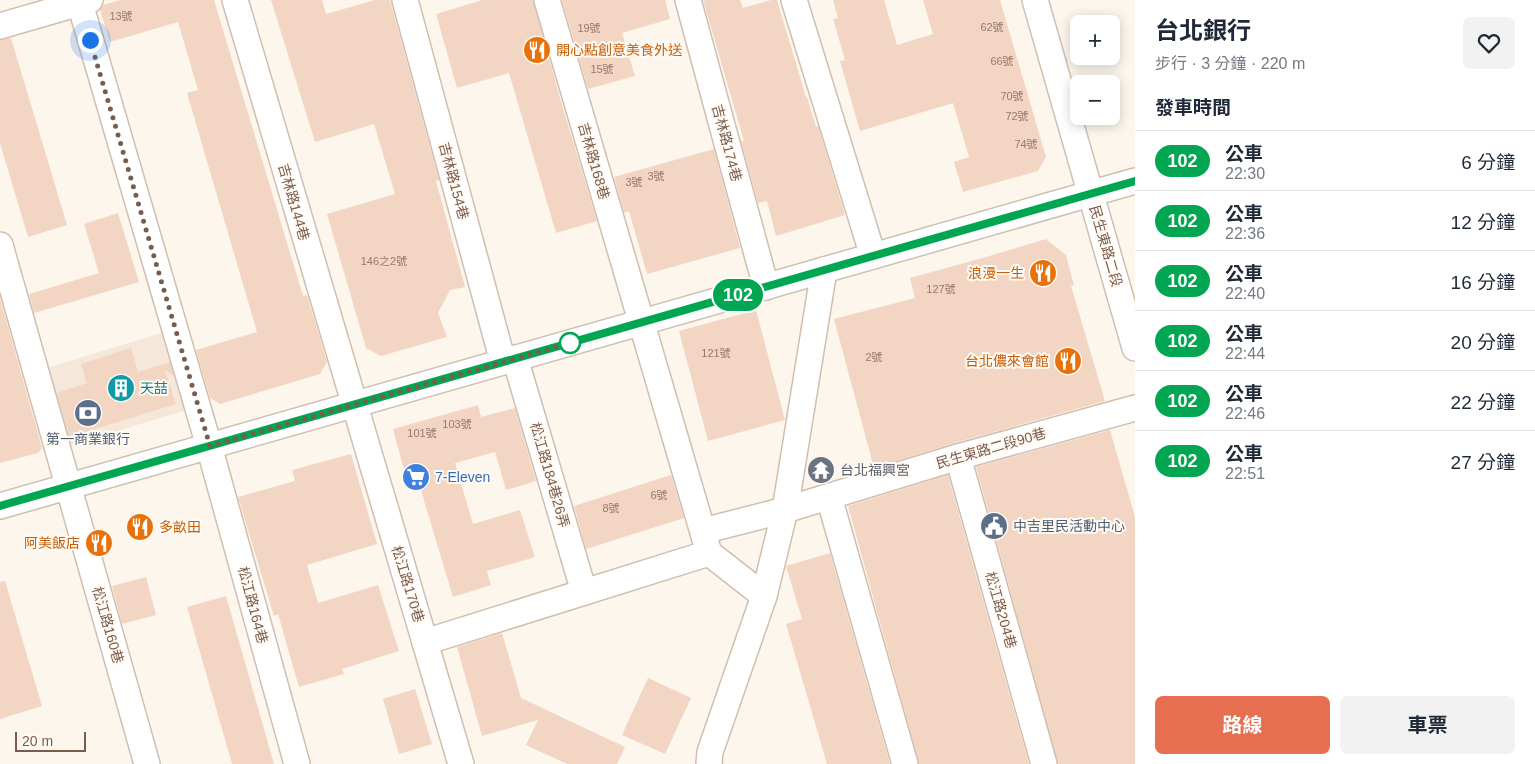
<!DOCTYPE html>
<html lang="zh-TW">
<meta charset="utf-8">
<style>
:root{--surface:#fff;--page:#f2f2f3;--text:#1f2937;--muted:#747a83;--line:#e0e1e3;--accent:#e76f51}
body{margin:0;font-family:Helvetica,"Noto Sans TC",sans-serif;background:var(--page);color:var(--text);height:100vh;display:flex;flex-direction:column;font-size:19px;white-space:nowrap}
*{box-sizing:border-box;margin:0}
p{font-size:16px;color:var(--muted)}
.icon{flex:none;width:28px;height:28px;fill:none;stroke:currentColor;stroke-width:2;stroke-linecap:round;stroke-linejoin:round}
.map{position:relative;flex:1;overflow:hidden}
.sheet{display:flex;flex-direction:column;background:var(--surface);width:400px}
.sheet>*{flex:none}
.badge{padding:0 10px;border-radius:16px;font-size:18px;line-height:32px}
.buttons{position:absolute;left:1070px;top:15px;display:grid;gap:10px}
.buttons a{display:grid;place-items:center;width:50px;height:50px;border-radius:8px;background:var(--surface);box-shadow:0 2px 12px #0003;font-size:25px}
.scale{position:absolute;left:15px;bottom:12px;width:71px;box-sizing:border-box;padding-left:5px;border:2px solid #7a5c4d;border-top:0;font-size:14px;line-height:18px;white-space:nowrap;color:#7a5c4d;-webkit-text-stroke:4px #fffaf3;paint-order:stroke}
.you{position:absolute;width:25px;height:25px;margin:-12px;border:4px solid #fff;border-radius:50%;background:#1a73e8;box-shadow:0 0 0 8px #1a73e833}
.map>.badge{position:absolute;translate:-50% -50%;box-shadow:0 0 0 2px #fff}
h2{padding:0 20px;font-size:19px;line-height:45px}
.round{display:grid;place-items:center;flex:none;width:52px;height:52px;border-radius:8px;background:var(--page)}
.summary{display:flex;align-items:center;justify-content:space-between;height:85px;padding:0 20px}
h1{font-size:24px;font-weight:700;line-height:38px}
.button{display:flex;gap:10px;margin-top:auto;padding:10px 20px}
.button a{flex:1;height:58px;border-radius:8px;background:var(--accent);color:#fff;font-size:20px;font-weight:700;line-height:58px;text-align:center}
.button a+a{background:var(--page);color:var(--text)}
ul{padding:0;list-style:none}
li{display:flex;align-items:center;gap:15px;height:60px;padding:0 20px;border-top:1px solid var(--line)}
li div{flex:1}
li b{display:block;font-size:19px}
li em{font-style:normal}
li .badge{min-width:55px;font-weight:700;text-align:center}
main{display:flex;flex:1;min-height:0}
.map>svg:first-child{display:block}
</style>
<main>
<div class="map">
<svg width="1135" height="764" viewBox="0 0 1135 764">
<rect width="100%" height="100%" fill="#fdf6ec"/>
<polygon fill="#f5e8da" points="164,332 187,410 70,445 47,368"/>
<g fill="#f3d5c3">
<polygon points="120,0 214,0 303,296 307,295 327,362 320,374 220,404 210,398 196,350 257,332 187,93 198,90 178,22 110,42 100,10 103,5"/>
<polygon points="271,0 322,0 326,14 375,0 390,0 439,180 436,181 465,287 450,290 438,313 447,337 381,356 366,348 327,214 395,194 374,124 315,142"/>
<polygon points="482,0 533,0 560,98 597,221 556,233 509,73 457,88 436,14"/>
<polygon points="562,0 665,0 670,19 622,33 635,76 588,89"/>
<polygon points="703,0 740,0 743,8 771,0 777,0 806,97 807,97 816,127 818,126 845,215 776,236 767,201 758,203 741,141 744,141"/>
<polygon points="833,0 884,0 897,45 933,34 923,0 1000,0 1046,157 1038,171 963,192 954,162 969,157 953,103 860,131 840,61 845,60 833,19 838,18"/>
<polygon points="11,38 67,225 28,237 0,143 0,40"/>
<polygon points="714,149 740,248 647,274 629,211 624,213 614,177"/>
<polygon points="118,213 139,282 34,313 29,294 99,273 84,224"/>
<polygon points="1046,239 1066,255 1074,285 1071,286 1105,401 954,443 874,468 834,319 915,298 910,278 986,257"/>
<polygon points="0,298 42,448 38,453 0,463"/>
<polygon points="756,310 785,420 708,441 679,331"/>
<polygon points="131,348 138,372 170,362 174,376 165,370 176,404 69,437 57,393 87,383 81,364"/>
<polygon points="478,405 481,417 515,408 536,481 506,490 495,452 455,463 473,524 520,510 535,557 487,571 491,585 453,597 416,474 406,477 393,429"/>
<polygon points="1110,430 1135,517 1135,764 1058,764 976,467"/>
<polygon points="351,454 377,544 307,565 318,603 378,585 399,651 342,669 344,674 299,687 278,614 274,616 238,497 295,481 292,470"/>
<polygon points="671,475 684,518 586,549 574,506"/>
<polygon points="948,475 1029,764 919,764 848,506"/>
<polygon points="830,553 890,764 827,764 786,624 802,619 786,566"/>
<polygon points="146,577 156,615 122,624 112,586"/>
<polygon points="5,581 42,706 0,719 0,582"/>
<polygon points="226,596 274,764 232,764 187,607"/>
<polygon points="502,633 521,698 625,747 617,764 567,764 526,745 538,720 482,736 457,647"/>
<polygon points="648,678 691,698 665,754 622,735"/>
<polygon points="415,689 432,744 399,754 383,699"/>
</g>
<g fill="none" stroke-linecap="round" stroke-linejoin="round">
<g stroke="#d1beb0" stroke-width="28">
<g id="minor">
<polyline points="79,0 209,446 297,764"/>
<polyline points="235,0 461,764"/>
<polyline points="405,0 503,362"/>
<polyline points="547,0 709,553"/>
<polyline points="688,0 766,287"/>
<polyline points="794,0 873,256"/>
<polyline points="1035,0 1135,348"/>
<polyline points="0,26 90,0"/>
<polyline points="0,245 147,764"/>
<polyline points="515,358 584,592"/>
<polyline points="958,457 1044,764"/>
<polyline points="829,497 905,764"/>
<polyline points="0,506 1135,181"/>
<polyline points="703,531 785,510 958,457 1135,408"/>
<polyline points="709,553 764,596"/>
<polyline points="425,642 709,553"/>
<polyline points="709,764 710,752 764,596 785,510 824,270"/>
</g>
</g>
<use href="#minor" stroke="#fff" stroke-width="25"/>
</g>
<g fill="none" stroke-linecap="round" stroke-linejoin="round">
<g stroke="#fff" stroke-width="11">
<polyline id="line" points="0,506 1135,181"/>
</g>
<use href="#line" stroke="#00a651" stroke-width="8"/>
<polyline stroke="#7a5c4d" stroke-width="5" stroke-dasharray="0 9" points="90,40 210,446 570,343"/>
</g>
<defs>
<g id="restaurant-disc" transform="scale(1.4375)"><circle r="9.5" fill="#e8710a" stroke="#fffaf3"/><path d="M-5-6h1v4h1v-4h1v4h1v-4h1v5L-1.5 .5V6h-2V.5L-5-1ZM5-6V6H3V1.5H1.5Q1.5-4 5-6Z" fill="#fff"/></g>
<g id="building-disc" transform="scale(1.4375)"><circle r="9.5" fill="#0f9aa8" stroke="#fffaf3"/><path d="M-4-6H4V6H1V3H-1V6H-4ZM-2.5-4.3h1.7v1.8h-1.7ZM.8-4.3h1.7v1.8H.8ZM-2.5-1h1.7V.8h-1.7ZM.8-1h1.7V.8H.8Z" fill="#fff"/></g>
<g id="bank-disc" transform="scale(1.4375)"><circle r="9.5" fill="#5c6f8a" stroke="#fffaf3"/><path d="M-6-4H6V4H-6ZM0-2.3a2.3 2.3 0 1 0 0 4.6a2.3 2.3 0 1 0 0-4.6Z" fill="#fff"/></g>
<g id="temple-disc" transform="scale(1.4375)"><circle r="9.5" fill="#6b7280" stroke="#fffaf3"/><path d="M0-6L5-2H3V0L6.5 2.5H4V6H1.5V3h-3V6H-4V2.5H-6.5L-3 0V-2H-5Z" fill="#fff"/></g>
<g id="supermarket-disc" transform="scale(1.4375)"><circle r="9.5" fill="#3f7fe0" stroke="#fffaf3"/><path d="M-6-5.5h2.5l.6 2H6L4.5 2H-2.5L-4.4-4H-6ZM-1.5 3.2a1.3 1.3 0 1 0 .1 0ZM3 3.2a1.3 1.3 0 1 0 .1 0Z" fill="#fff"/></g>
<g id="civic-disc" transform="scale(1.4375)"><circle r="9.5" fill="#5c6f8a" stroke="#fffaf3"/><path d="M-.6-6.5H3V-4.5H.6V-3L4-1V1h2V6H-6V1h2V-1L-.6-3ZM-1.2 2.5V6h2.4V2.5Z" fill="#fff"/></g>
</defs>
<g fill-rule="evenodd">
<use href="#restaurant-disc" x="537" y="50"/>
<use href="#restaurant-disc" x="1043" y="273"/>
<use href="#restaurant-disc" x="1068" y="361"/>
<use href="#building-disc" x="121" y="388"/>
<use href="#bank-disc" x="88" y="413"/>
<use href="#temple-disc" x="821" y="470"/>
<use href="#supermarket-disc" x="416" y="477"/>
<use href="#civic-disc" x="994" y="526"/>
<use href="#restaurant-disc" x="140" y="527"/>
<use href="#restaurant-disc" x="99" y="543"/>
</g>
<circle fill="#fff" stroke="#00a651" stroke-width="2.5" cx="570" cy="343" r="10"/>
<g text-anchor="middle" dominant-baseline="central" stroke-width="4" stroke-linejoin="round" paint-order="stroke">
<g font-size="11" fill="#987a6a">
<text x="121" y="16">13號</text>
<text x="992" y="27">62號</text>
<text x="589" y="28">19號</text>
<text x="1002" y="61">66號</text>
<text x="602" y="69">15號</text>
<text x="1012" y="96">70號</text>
<text x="1017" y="116">72號</text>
<text x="1026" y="144">74號</text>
<text x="656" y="176">3號</text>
<text x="634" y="182">3號</text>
<text x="384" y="261">146之2號</text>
<text x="941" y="289">127號</text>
<text x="716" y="353">121號</text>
<text x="874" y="357">2號</text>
<text x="457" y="424">103號</text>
<text x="422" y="433">101號</text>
<text x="659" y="495">6號</text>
<text x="611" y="508">8號</text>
</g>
<g font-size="14" fill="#c56008" stroke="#fffaf3" text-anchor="end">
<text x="556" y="50" text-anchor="start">開心點創意美食外送</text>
<text x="1024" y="273">浪漫一生</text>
<text x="1049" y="361">台北儂來會館</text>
<text x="159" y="527" text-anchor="start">多畝田</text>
<text x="80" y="543">阿美飯店</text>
</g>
<g font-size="14" fill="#7a5c4d" stroke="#fffaf3">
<text transform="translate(727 143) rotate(75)">吉林路174巷</text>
<text transform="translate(594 161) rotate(74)">吉林路168巷</text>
<text transform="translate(454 181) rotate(75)">吉林路154巷</text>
<text transform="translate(294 202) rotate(74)">吉林路144巷</text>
<text transform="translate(1106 246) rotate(74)">民生東路二段</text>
<text transform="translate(991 448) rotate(-16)">民生東路二段90巷</text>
<text transform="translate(550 475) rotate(74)">松江路184巷26弄</text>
<text transform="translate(408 584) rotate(73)">松江路170巷</text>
<text transform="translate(253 605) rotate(75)">松江路164巷</text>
<text transform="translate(1001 610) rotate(74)">松江路204巷</text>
<text transform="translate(108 625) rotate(74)">松江路160巷</text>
</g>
<g font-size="14" fill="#0d838f" stroke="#fffaf3" text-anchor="start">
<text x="140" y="388">天喆</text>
</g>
<g font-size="14" fill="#4e5e75" stroke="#fffaf3">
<text x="88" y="439">第一商業銀行</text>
<text x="1013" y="526" text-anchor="start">中吉里民活動中心</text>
</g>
<g font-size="14" fill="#5b616d" stroke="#fffaf3" text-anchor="start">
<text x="840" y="470">台北福興宮</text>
</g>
<g font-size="14" fill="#366cbe" stroke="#fffaf3" text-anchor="start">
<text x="435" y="477">7-Eleven</text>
</g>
</g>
</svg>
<div class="buttons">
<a>+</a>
<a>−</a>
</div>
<div class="scale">20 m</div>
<div class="you" style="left:90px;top:40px"></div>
<b class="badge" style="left:738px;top:295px;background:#00a651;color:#fff">102</b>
</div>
<section class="sheet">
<div class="summary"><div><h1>台北銀行</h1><p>步行 · 3 分鐘 · 220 m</p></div><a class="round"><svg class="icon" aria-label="heart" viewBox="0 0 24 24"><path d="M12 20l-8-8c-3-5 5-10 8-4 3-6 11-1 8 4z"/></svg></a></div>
<h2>發車時間</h2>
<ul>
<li><span class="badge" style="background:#00a651;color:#fff">102</span><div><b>公車</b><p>22:30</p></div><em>6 分鐘</em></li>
<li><span class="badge" style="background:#00a651;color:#fff">102</span><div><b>公車</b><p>22:36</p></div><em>12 分鐘</em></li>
<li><span class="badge" style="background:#00a651;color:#fff">102</span><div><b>公車</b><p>22:40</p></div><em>16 分鐘</em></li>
<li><span class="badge" style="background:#00a651;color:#fff">102</span><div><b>公車</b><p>22:44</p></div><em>20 分鐘</em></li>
<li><span class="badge" style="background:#00a651;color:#fff">102</span><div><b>公車</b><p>22:46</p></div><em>22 分鐘</em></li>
<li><span class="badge" style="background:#00a651;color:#fff">102</span><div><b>公車</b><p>22:51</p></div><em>27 分鐘</em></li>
</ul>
<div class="button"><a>路線</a><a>車票</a></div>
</section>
</main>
